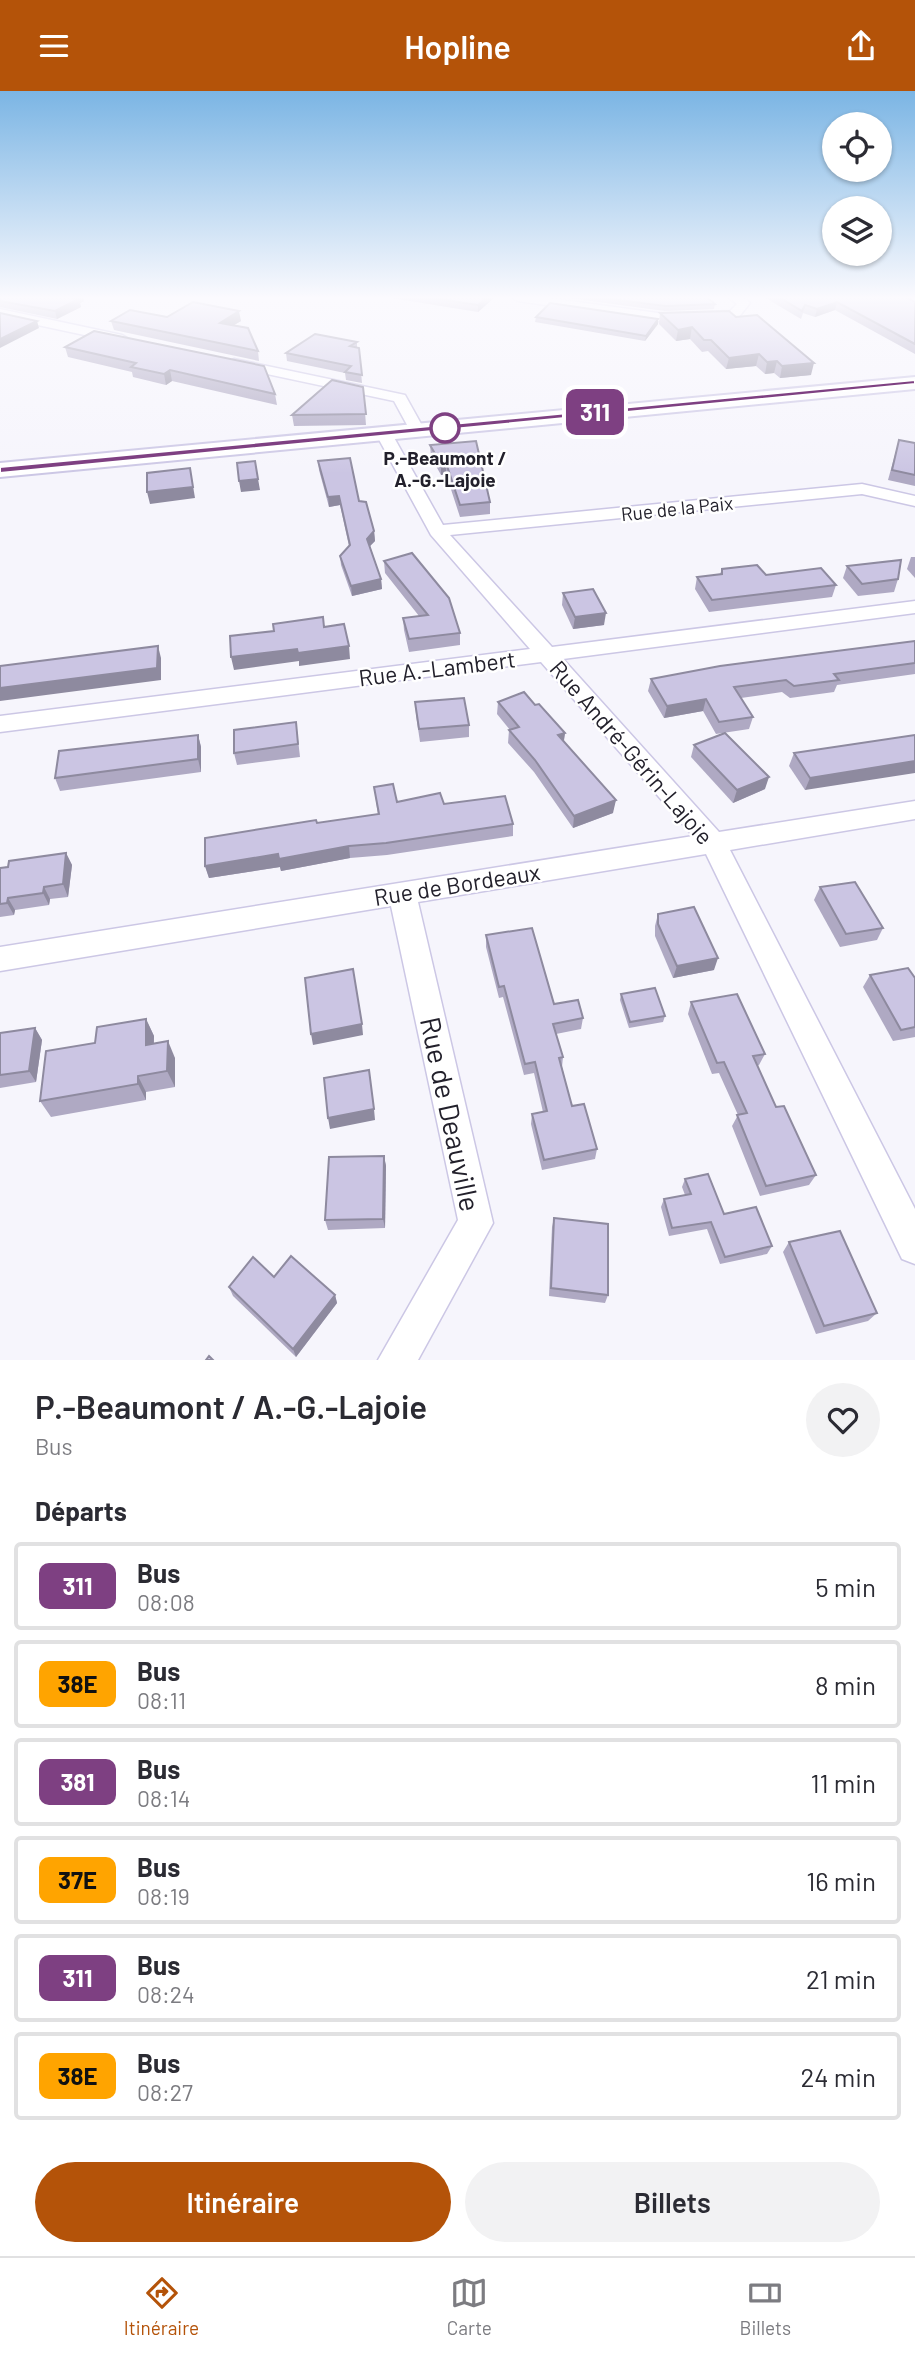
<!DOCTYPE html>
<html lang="fr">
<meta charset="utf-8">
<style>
:root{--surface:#fff;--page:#f2f2f3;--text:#2b2b33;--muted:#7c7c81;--line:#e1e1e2;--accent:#b45309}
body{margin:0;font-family:Barlow,sans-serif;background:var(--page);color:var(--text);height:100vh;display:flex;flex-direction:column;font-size:26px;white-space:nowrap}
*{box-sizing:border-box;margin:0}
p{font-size:23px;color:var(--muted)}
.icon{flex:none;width:38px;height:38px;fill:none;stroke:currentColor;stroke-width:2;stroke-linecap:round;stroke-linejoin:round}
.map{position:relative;height:1269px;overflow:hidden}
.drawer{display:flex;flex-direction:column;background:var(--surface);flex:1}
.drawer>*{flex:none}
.badge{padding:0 14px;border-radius:10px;font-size:24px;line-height:46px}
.tools{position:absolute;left:822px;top:21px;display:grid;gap:14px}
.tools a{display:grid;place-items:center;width:70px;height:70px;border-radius:50%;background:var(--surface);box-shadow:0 2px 5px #0004;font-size:35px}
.map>.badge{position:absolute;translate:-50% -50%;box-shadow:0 0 0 4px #fff}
h2{padding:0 35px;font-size:26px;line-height:63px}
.round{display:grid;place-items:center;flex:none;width:74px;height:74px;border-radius:37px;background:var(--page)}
.head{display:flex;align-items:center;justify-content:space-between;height:119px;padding:0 35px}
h1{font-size:33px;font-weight:600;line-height:52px}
.button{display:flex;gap:14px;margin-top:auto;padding:14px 35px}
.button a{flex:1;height:80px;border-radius:42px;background:var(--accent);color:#fff;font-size:28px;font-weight:600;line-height:80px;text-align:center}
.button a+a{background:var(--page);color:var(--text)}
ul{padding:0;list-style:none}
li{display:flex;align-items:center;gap:21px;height:88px;margin:0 14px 10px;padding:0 21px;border:4px solid var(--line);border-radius:7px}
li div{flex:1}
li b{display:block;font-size:26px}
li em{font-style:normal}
li .badge{min-width:77px;font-weight:700;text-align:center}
header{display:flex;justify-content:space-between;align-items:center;height:91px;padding:0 35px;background:var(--accent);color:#fff;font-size:32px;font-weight:600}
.menu{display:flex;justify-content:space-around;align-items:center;height:98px;border-top:2px solid var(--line);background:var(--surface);font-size:19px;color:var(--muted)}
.menu a{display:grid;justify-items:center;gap:4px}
.menu .current{color:var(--accent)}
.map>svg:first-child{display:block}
</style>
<header><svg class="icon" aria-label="menu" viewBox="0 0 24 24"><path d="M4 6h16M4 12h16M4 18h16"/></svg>Hopline<svg class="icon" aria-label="share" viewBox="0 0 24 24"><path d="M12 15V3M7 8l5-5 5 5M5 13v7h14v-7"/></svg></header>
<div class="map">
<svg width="915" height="1269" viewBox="0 0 915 1269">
<rect width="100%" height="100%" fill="#f6f5fc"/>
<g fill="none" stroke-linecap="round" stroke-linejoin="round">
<g stroke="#ccc7e5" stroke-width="3">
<g id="street">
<polygon points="512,206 541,206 665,223 730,220 737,213 729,206 743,206 750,212 738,227 734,228 665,231 518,210"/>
<polygon points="0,218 122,244 129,248 122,252 0,226"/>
<polygon points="234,268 405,304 425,340 417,345 412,343 394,310 229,275 227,272"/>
<polygon points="384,338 392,343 443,434 862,393 915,405 915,415 862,403 450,444 552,556 915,510 915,522 563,568 719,741 915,710 915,728 730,759 915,1118 915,1173 902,1168 706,763 418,811 493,1132 418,1269 378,1269 458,1129 391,815 0,880 0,856 693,745 541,571 0,641 0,625 530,558 431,444 376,343"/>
</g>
</g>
<g stroke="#ccc7e5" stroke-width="4">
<polygon id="secondary" points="915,286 915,298 0,386 0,372"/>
</g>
<use href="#street" fill="#fff" fill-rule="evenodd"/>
<use href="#secondary" fill="#fff" fill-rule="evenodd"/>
</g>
<g fill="#afa9c3">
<polygon points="0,206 83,206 84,210 80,212 81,216 57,228 0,216"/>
<polygon points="385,206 495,206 478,221"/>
<polygon points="561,206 707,206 715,213 714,218 665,220"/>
<polygon points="764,206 906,206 915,211 915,263 835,219 815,226 803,222 801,228"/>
<polygon points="660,222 736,226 811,284 780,287 774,282 765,283 756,275 726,278 708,260 702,261 690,248 676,250 659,233"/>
<polygon points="167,226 241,230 234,234 258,260 259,270 114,239 111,230"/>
<polygon points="536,226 658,228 658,233 645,250 535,231"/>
<polygon points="357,251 357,257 359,257 362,292 346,289 345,282 287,270 286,262"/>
<polygon points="65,256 275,303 277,314 172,290 166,294 133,286 132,281 68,266"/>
<polygon points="363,296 366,334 294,335 292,324"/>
<polygon points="899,349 915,352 915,395 888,389"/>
<polygon points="430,354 490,411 490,423 460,426 446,383 441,384 431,366"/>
<polygon points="318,370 359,410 374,440 375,450 370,455 381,488 382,498 352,505 341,474 340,465 349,455 340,414 329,416 319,379"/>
<polygon points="911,466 915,466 915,487 907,478"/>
<polygon points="384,470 460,542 460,554 409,561 404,539 403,527 419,525 385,482"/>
<polygon points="847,475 898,488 894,501 858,505 843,487"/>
<polygon points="722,478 766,484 836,494 832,506 709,521 695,498 697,486 720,483"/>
<polygon points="563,502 604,534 573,538 562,514"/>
<polygon points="915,550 915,583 837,594 834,601 790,607 782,601 741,607 753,626 749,638 716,643 703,620 664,627 648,600 651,588"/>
<polygon points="415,611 469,634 469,646 420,651 416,624"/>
<polygon points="498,611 535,614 565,642 564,650 613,722 573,737 534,681 508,652 509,639 510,639 497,623"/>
<polygon points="296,631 300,666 237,674 234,662"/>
<polygon points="198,644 201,656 201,681 60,700 55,687"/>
<polygon points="915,644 805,699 789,675 794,662"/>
<polygon points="694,654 765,698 733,712 691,666"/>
<polygon points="374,696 397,711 444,713 513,733 513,745 387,764 350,767 281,780 280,776 209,787 205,775 317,732 378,724"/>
<polygon points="66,762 72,774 68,806 50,808 49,814 15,819 14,824 0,826 0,777"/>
<polygon points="820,796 883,837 877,849 840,856 814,809"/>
<polygon points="658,823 714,879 673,887 655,845 655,835"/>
<polygon points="486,844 554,913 583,927 581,938 556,943 563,966 562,976 572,1015 597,1058 595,1068 542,1079 531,1033 532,1023 543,1021 534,982 524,984 503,906 499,907 486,856"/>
<polygon points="870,884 915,887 915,946 893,950 863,896"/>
<polygon points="621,903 665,925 663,931 629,937 620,909"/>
<polygon points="691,911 765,963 759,974 757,975 776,1016 816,1084 809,1094 760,1105 732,1035 738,1024 719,982 712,983 688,923"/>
<polygon points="146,928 154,945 154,953 175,967 175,996 146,1001 146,1009 51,1026 40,1010 95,952"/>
<polygon points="35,937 42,949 36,991 0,997 0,942"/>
<polygon points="384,1065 386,1075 385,1137 328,1139 325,1129"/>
<polygon points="685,1088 724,1123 772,1155 767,1163 720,1173 707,1138 669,1145 661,1116 664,1108 685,1104 682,1096"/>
<polygon points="554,1127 608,1204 605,1212 549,1205 552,1136"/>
<polygon points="789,1151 877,1222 868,1230 816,1243 783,1161"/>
<polygon points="274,1186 335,1204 337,1212 296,1266 233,1205 229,1196"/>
</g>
<g fill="#8e8a9f">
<polygon points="77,206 83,206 84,210 80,212 81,216 57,228 55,220"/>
<polygon points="488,206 495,206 478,221 478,214"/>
<polygon points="837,211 835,219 815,226 817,218"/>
<polygon points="239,220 241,230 222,241 220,232"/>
<polygon points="658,228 658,233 645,250 646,245"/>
<polygon points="37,230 39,237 0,257 0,248"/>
<polygon points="692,236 690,248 676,250 678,239"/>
<polygon points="759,263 756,275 726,278 729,267"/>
<polygon points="777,270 774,282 765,283 767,271"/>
<polygon points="814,272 811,284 780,287 782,275"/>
<polygon points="170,279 172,290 166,294 164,283"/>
<polygon points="446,372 446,383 441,384 441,373"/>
<polygon points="190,377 195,407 150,413 147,401"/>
<polygon points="258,388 260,399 241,401 239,390"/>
<polygon points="339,405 340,414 329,416 328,406"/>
<polygon points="374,440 375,450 368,457 367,448"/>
<polygon points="381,488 382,498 352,505 351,495"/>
<polygon points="606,522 604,534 573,538 575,526"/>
<polygon points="158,555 161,567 161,589 0,610 0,597"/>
<polygon points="349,555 350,568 299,575 299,570 234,579 231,566 297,558"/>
<polygon points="706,608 703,620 664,627 667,615"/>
<polygon points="565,642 563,654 558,644"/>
<polygon points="198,644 201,656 201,681 198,668"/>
<polygon points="915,670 915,682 805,699 810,687"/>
<polygon points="769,686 765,698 733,712 737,699"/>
<polygon points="616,709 613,722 573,737 574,725"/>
<polygon points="349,755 350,767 281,780 280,776 209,787 205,775 278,763"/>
<polygon points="66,762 72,774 68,806 63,793"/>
<polygon points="44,796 50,808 49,814 43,802"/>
<polygon points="8,807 15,819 14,824 7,812"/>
<polygon points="718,867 714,879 673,887 677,875"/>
<polygon points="146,928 154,945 153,971 146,954"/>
<polygon points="362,933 363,944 313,954 311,943"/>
<polygon points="35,937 42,949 36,991 29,980"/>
<polygon points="168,950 175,967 175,996 167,980"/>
<polygon points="138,985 146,1001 146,1009 138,993"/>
<polygon points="374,1018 375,1029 330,1038 328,1027"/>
<polygon points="384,1065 386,1075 385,1137 383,1128"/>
<polygon points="335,1204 337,1212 296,1266 293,1258"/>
</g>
<g fill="#cbc5e3" stroke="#8e8a9f" stroke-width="2">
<polygon points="0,206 77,206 73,207 79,208 55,220 0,210"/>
<polygon points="425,206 488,206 478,214"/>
<polygon points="593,206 707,206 715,213 666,215"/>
<polygon points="779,206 906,206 915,211 915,253 837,211 817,218 805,214 802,220"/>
<polygon points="193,211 239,220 220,232 248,237 258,260 111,230 130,219 167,226"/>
<polygon points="550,212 658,228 646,245 536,226"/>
<polygon points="729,220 736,226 757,224 814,272 782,275 777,270 767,271 759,263 729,267 711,249 704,249 692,236 678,239 660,222"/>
<polygon points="0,222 37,230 0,248"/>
<polygon points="94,240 264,275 275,303 170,279 164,283 131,276 136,272 65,256"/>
<polygon points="315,243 357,251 350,255 359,257 362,284 345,281 351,275 286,262"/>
<polygon points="332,289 363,296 366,323 292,324"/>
<polygon points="899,349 915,352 915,384 892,379"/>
<polygon points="476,350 490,411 460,414 446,372 441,373 430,354"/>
<polygon points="350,367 359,410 366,411 374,440 367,448 381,488 351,495 340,465 350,454 339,405 328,406 318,370"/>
<polygon points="255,370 258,388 239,390 237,372"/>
<polygon points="190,377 193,396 147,401 147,382"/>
<polygon points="412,462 449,507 460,542 409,548 403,527 428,524 384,470"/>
<polygon points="901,469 898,488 862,493 847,475"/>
<polygon points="757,474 766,484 821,477 836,494 712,509 697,486 722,483 722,478"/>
<polygon points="593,498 606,522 575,526 563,502"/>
<polygon points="323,526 324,536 344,533 349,555 298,562 297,558 231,566 230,545 274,540 273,533"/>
<polygon points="915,550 915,572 834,583 839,589 794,595 786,589 734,596 753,626 719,631 706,608 667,615 651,588 720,575"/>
<polygon points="158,555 157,577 0,597 0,575"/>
<polygon points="524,601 535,614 539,613 565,642 558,644 616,709 574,725 535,669 509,639 519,636 498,611"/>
<polygon points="464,607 469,634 419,638 415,611"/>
<polygon points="296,631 298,653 234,662 234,639"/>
<polygon points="725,642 769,686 737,699 694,654"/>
<polygon points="198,644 198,668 55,687 59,660"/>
<polygon points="915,644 915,670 810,687 794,662"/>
<polygon points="393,693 397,711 440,702 444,713 505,705 513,733 386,752 349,755 279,768 278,763 205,775 205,747 316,729 317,732 379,723 374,696"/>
<polygon points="66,762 63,793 44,796 43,802 8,807 7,812 0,813 0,777 8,776 9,770"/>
<polygon points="855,791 883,837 846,843 820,796"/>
<polygon points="694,816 718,867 677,875 658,833 658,823"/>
<polygon points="532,837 554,913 578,909 583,927 553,933 563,966 559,967 572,1015 584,1013 597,1058 544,1069 532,1023 547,1020 535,971 525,973 504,895 499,896 486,844"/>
<polygon points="908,877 915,887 915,936 901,939 870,884"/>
<polygon points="353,878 362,933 311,943 305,887"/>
<polygon points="655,897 665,925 630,931 621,903"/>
<polygon points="737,903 765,963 753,965 776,1016 784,1015 816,1084 766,1095 737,1024 747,1022 724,971 717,972 691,911"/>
<polygon points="146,928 146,954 168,950 167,980 138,985 138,993 40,1010 46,960 95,952 97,936"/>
<polygon points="35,937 29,980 0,984 0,942"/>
<polygon points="369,979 374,1018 328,1027 324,987"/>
<polygon points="384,1065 383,1128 325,1129 329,1066"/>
<polygon points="708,1083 724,1123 756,1116 772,1155 725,1166 711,1131 672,1137 664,1108 691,1103 685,1088"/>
<polygon points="554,1127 608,1133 608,1204 551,1197"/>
<polygon points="840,1140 877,1222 824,1235 789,1151"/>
<polygon points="291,1165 335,1204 293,1258 229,1196 253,1166 274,1186"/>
<polygon points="209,1265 213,1269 206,1269"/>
</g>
<linearGradient id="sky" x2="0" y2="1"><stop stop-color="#7bb5e4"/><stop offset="0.54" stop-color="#fbfafe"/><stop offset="1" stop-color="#fbfafe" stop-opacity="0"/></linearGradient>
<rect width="915" height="383" fill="url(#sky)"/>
<polygon fill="#7e4082" stroke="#fff" stroke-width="2" points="915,289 915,293 0,382 0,376"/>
<circle fill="#fff" stroke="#7e4082" stroke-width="3.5" cx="445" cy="337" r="14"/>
<g text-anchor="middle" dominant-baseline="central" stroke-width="5" stroke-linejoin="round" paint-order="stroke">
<g font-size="19" font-weight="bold" fill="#22202b" stroke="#fff">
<text x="445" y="366">P.-Beaumont /<tspan x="445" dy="22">A.-G.-Lajoie</tspan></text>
</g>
<g font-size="19" fill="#22202b" stroke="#fff">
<text transform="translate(677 417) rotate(-6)">Rue de la Paix</text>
</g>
<g font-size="23" fill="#22202b" stroke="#fff">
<text transform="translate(437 577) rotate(-7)">Rue A.-Lambert</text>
<text transform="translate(632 661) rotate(49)">Rue André-Gérin-Lajoie</text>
<text transform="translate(457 793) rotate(-9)">Rue de Bordeaux</text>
</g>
<g font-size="28" fill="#22202b" stroke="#fff">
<text transform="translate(451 1023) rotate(78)">Rue de Deauville</text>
</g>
</g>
</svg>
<div class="tools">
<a><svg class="icon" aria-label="locate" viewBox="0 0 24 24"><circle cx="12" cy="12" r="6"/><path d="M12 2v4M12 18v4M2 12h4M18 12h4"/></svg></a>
<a><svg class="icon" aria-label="layers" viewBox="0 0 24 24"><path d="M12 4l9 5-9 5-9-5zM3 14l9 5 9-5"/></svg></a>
</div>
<b class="badge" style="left:595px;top:321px;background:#7e4082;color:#fff">311</b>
</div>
<section class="drawer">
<div class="head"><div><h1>P.-Beaumont / A.-G.-Lajoie</h1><p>Bus</p></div><a class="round"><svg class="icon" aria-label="heart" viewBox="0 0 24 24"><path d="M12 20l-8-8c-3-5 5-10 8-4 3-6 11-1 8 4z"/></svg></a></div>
<h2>Départs</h2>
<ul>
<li><span class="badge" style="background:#7e4082;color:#fff">311</span><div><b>Bus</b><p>08:08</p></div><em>5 min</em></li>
<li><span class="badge" style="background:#ffa400;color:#111">38E</span><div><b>Bus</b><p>08:11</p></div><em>8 min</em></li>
<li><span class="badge" style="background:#7e4082;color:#fff">381</span><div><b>Bus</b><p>08:14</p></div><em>11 min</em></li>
<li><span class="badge" style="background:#ffa400;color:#111">37E</span><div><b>Bus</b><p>08:19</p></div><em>16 min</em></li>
<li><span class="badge" style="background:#7e4082;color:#fff">311</span><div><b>Bus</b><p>08:24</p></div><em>21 min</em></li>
<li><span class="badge" style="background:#ffa400;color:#111">38E</span><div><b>Bus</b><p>08:27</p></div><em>24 min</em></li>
</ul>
<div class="button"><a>Itinéraire</a><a>Billets</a></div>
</section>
<nav class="menu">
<a class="current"><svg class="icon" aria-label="directions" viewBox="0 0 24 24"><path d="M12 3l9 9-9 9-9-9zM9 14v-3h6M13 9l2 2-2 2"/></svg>Itinéraire</a>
<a><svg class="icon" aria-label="map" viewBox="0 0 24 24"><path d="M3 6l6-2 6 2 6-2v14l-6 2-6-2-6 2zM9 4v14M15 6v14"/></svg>Carte</a>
<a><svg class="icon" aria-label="tickets" viewBox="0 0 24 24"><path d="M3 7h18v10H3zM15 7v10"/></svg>Billets</a>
</nav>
